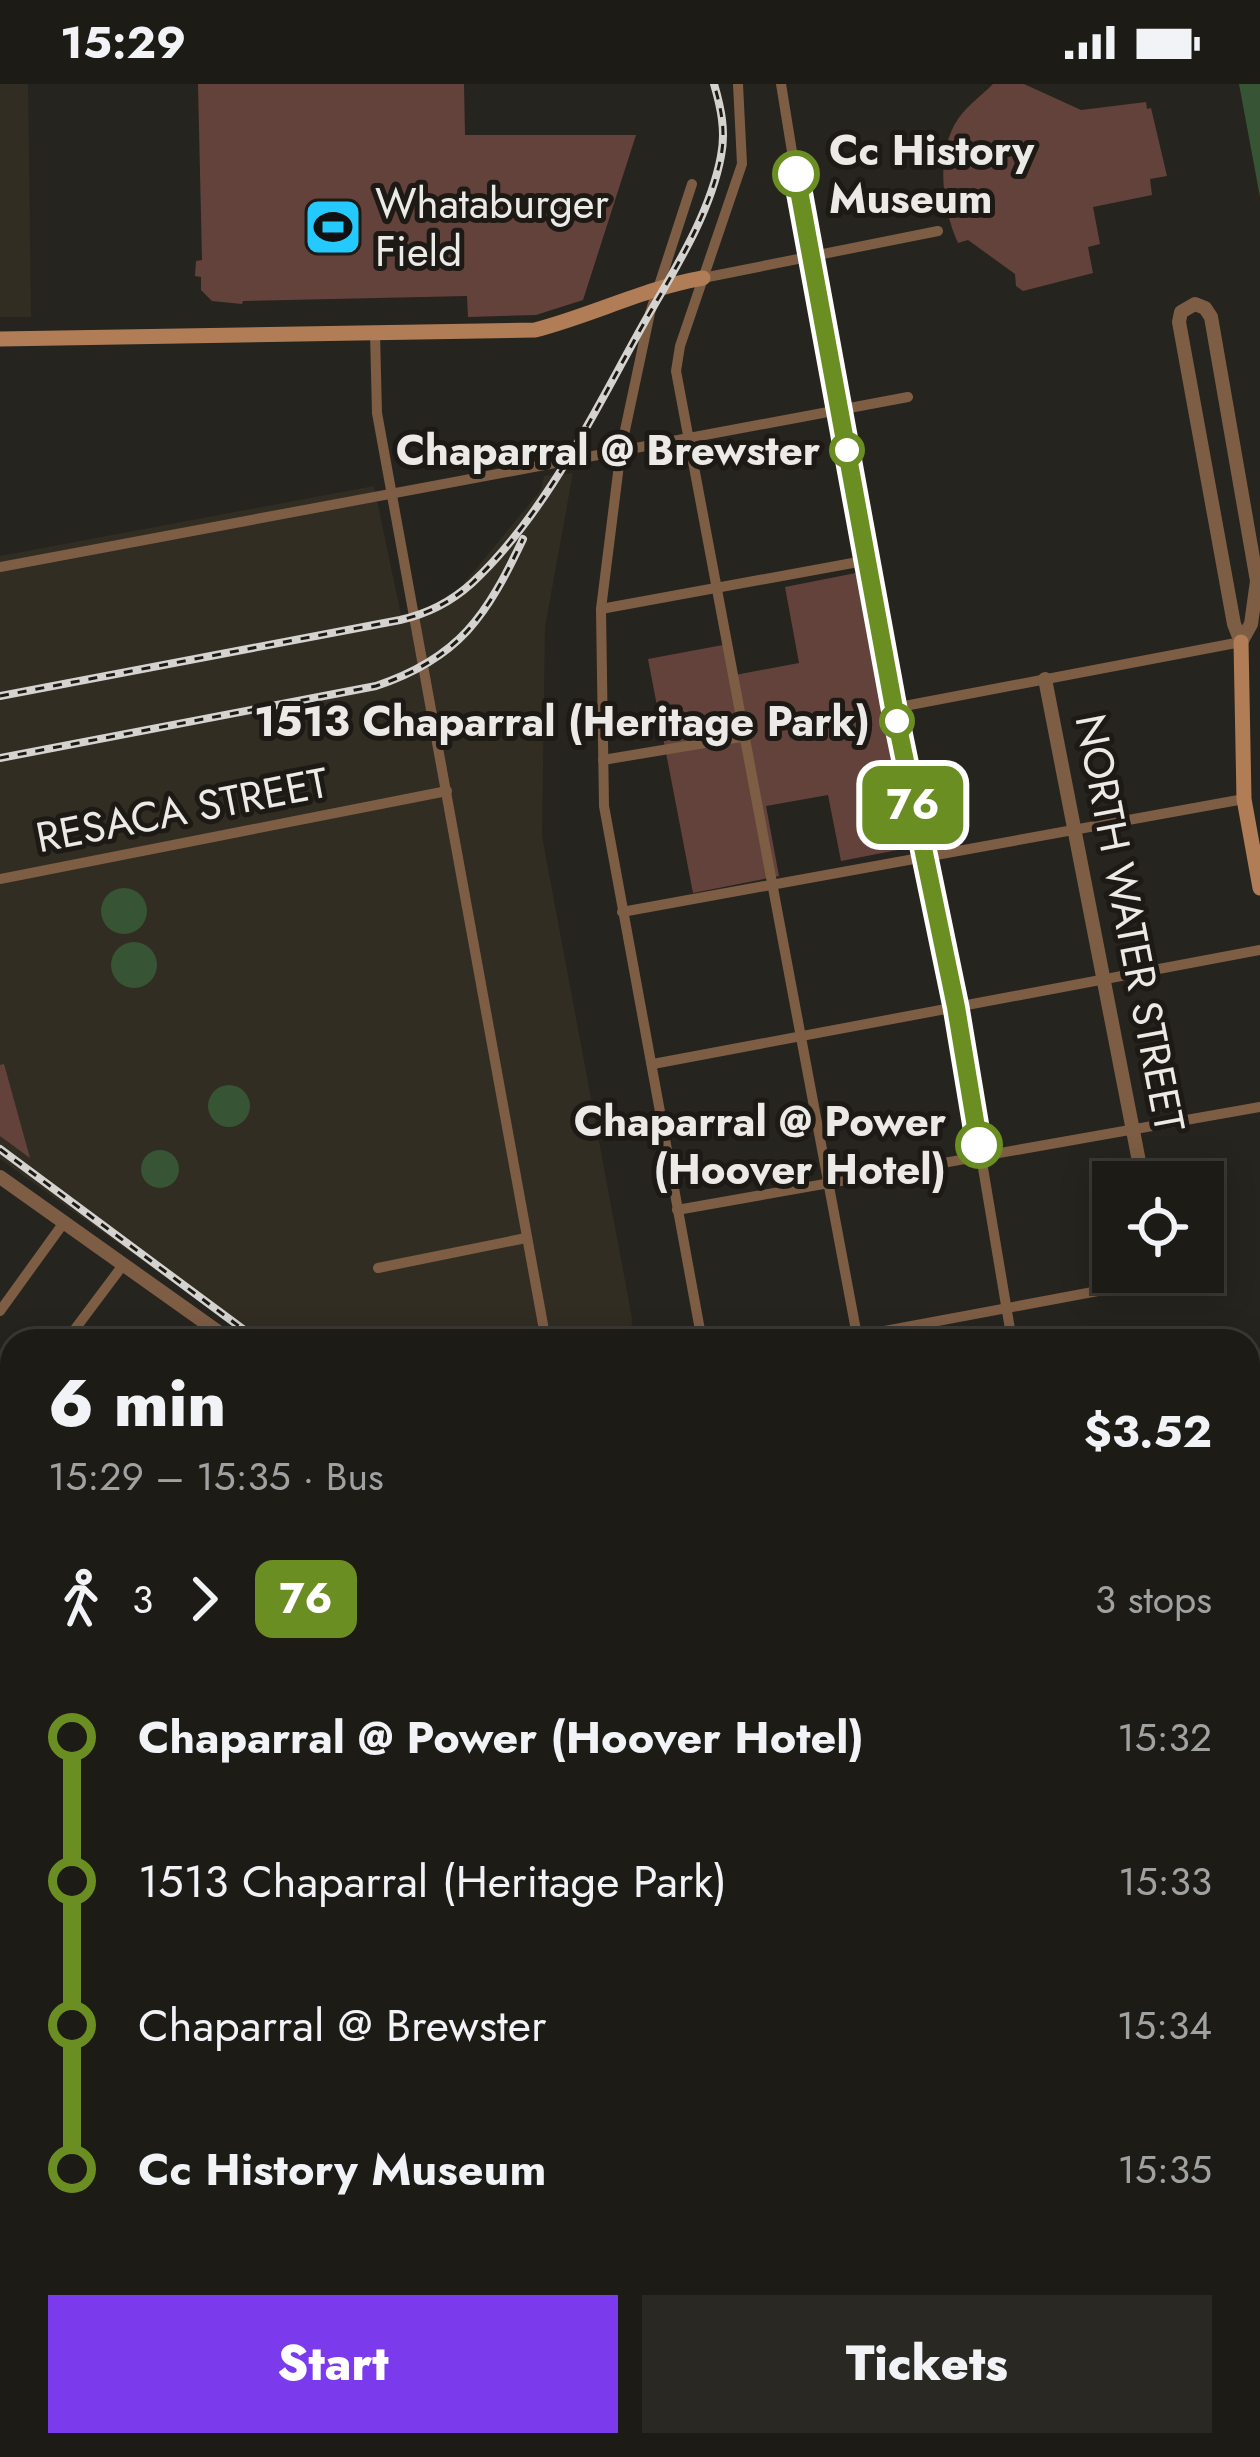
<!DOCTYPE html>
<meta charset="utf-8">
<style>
:root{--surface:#1c1b16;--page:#292823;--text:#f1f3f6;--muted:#a0a1a1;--line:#3a3935;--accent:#7c3aed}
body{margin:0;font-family:Jost,sans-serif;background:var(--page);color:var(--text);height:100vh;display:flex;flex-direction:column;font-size:45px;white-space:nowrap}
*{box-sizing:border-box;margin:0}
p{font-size:39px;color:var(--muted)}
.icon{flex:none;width:66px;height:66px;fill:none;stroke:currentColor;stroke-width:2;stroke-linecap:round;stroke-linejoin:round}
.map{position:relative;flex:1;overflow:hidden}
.sheet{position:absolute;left:0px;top:1245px;width:1260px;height:1128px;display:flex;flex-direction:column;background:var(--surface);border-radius:36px 36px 0 0;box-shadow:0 6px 30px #0003,0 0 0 3px var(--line)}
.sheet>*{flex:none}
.badge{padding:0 24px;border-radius:18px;font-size:42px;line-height:78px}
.fabs{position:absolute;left:1092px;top:1077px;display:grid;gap:24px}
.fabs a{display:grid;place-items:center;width:132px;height:132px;border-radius:0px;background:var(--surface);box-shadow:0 6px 30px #0003,0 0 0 3px var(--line);font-size:60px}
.map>.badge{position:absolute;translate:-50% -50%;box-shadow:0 0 0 6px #fff}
.legs{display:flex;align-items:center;gap:18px;height:132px;padding:0 48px;font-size:39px}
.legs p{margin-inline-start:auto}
.summary{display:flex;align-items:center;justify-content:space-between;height:204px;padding:0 48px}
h1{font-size:66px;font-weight:800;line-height:90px}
.button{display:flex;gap:24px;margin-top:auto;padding:24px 48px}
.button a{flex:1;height:138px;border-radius:0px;background:var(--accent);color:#fff;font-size:48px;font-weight:800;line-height:138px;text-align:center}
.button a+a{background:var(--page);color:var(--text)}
ul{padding:0 48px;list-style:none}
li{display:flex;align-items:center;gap:42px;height:144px;font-size:45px}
li i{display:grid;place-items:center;width:18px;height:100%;margin:0 15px;background:currentColor}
li i::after{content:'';width:30px;height:30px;margin:-15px;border:9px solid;border-radius:50%;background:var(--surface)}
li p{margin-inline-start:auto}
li:first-child i{background:linear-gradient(#0000 50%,currentColor 0)}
li:last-child i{background:linear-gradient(currentColor 50%,#0000 0)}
.status{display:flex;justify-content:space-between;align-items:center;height:84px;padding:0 60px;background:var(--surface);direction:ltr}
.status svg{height:33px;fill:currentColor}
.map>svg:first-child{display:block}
</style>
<div class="status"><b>15:29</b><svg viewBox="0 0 49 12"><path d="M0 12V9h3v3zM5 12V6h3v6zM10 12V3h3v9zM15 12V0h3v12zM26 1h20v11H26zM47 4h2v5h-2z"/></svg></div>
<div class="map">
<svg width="1260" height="2373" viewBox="0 0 1260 2373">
<rect width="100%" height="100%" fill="#26241e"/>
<g fill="#322d22">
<polygon points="0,0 28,0 31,233 0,233"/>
<polygon points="573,389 545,543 542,752 632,1234 631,1257 255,1257 0,1075 0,472 374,402 401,531 429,525 456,509 541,406 544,392"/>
</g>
<g fill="#64423c">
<polygon points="198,0 464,0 465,51 636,51 583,216 536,231 468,233 467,212 243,217 242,220 212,217 201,206 201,193 195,192 196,177 202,176"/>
<path d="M993,0h31l57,26 65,-8 1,7 4,-1 16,68 -17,3 2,16 -59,12 7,37 -12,3 5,26 -70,18 -7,-5 -1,-12 -47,-34 -10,3c-16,-35 -23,-90 0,-124 9,-13 24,-24 35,-35z"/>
<polygon points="856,489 908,764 841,777 828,711 766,722 779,792 693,809 648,575 728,560 735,591 799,579 785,503"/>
<polygon points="4,980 30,1074 0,1052 0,981"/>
</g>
<g fill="#375434">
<polygon points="1239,0 1260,0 1260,113"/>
<circle cx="124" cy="827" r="23"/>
<circle cx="134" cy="881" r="23"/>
<circle cx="229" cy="1022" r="21"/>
<circle cx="160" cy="1085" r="19"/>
</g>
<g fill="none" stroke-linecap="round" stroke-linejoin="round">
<g stroke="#7e5d45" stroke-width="10">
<polyline points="738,0 742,80 680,262 676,287 858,1257"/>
<polyline points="781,0 809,172 894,624 956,923 1012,1257"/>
<polyline points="692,100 650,229 621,365 601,525 604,722 702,1257"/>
<polyline points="703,194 938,147"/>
<polyline points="375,249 377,329 546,1257"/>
<polyline points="0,483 908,313"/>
<polyline points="601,525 869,476"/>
<polyline points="894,624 1241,558"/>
<polyline points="603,676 747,652"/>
<polyline points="0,795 447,707"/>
<polyline points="622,828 1244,715"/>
<polyline points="653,980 1260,866"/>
<polyline points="677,1126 1260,1023"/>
<polyline points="378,1184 526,1154"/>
<polyline points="0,1227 65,1137"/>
<polyline points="66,1257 123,1181"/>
<polyline points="831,1257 1146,1198 1159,1191"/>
<polyline points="0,1280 12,1289"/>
<polyline points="0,1345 12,1329"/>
<polyline points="0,1473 12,1482"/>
<polyline points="1248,1491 1260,1489"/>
<polyline points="0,1661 12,1670"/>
<polyline points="0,1718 12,1718"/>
<polyline points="1248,1801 1260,1801"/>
<polyline points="0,1814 12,1822"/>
<polyline points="1248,1954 1260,1954"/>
<polyline points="1248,2108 1260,2108"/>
<polyline points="0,2328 12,2328"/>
<polyline points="589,2365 734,2367"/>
<polyline points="783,2373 783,2361"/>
</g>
<g stroke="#7e5d45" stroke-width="14">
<polygon points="1195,220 1205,224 1211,233 1257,497 1251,540 1241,558 1234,540 1179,238 1181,228"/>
<polyline points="1045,595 1143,1098"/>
<polyline points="0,1093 231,1257"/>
<polyline points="1159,1188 1159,1191"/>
<polyline points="1248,1648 1260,1647"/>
<polyline points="0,2022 12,2022"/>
</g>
<g stroke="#b17d56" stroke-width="15">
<path d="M0,255l535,-9c58,-15 110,-42 168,-52"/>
<polyline points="1241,558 1244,715 1260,804"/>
<polyline points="0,1838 12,1832"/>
<polyline points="0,2173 12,2173"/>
<polyline points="1248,2266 1260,2270"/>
<polyline points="1030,2361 1069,2373"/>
<polyline points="433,2373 433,2361"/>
<polyline points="589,2373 589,2361"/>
<polyline points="871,2373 875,2361"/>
<polyline points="1197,2373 1201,2361"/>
</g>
<g stroke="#eaa068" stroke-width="18">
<polyline points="1248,1289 1260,1287"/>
<polyline points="1248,1317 1260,1315"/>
</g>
<g stroke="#fcab6d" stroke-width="21">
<polyline points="0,1866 12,1861"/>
<polyline points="0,1886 12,1882"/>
<polyline points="0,1916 12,1912"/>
<polyline points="0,1951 12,1946"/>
</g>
<g stroke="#d5d3d0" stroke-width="8">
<g id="rail">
<path d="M0,612l400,-76c27,-6 51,-18 72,-37 75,-70 123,-173 172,-260 29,-51 66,-108 77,-167 5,-25 0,-48 -7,-72"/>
<path d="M0,674l376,-72c84,-28 111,-71 147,-147"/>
<polyline points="0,1065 259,1257"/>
</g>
</g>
<use href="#rail" stroke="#1d1a15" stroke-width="3" stroke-dasharray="9" stroke-linecap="butt"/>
</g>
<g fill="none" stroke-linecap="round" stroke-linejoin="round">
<g stroke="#fff" stroke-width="27">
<polyline id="line-1" points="796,90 894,624 956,923 979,1061"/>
</g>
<use href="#line-1" stroke="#6b8e23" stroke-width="18"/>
</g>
<defs>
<g id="stadium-square" transform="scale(3)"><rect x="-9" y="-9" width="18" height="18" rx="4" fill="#24c9fe" stroke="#1d1a15"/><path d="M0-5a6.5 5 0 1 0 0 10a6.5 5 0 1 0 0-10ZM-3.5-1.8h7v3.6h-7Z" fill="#111"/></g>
</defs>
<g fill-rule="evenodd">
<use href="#stadium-square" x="333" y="143"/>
</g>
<g fill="#fff" stroke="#6b8e23" stroke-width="6">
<circle cx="796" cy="90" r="21"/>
<circle cx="847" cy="366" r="15"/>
<circle cx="897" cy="637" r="15"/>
<circle cx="979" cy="1061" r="21"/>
</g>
<g text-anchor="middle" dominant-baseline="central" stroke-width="10" stroke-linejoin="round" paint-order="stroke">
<g font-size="42" font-weight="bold" fill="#eceae7" stroke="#1d1a15" text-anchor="end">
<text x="829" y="66" text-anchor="start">Cc History<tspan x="829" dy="48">Museum</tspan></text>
<text x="820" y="366">Chaparral @ Brewster</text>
<text x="870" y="637">1513 Chaparral (Heritage Park)</text>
<text x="946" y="1037">Chaparral @ Power<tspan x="946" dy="48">(Hoover Hotel)</tspan></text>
</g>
<g font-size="42" fill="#eceae7" stroke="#1d1a15" text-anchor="start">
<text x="375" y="119">Whataburger<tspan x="375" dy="48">Field</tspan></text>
</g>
<g font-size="42" fill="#eceae7" stroke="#1d1a15">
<text transform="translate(182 726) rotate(-11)">RESACA STREET</text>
<text transform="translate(1130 839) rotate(79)">NORTH WATER STREET</text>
</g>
</g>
</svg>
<div class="fabs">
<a><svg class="icon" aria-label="locate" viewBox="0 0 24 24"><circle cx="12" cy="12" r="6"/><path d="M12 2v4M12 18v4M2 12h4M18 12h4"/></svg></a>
</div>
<b class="badge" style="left:913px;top:721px;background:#6b8e23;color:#fff">76</b>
<section class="sheet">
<div class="summary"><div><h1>6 min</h1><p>15:29 – 15:35 · Bus</p></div><b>$3.52</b></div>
<div class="legs"><svg class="icon" aria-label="walk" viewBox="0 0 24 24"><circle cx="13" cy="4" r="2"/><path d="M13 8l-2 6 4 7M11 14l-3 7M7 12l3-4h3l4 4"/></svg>3<svg class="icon" aria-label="forward" viewBox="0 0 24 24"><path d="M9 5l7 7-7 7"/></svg><b class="badge" style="background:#6b8e23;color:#fff">76</b><p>3 stops</p></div>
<ul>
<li><i style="color:#6b8e23"></i><b>Chaparral @ Power (Hoover Hotel)</b><p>15:32</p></li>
<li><i style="color:#6b8e23"></i><span>1513 Chaparral (Heritage Park)</span><p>15:33</p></li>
<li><i style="color:#6b8e23"></i><span>Chaparral @ Brewster</span><p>15:34</p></li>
<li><i style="color:#6b8e23"></i><b>Cc History Museum</b><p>15:35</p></li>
</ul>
<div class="button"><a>Start</a><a>Tickets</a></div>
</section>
</div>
